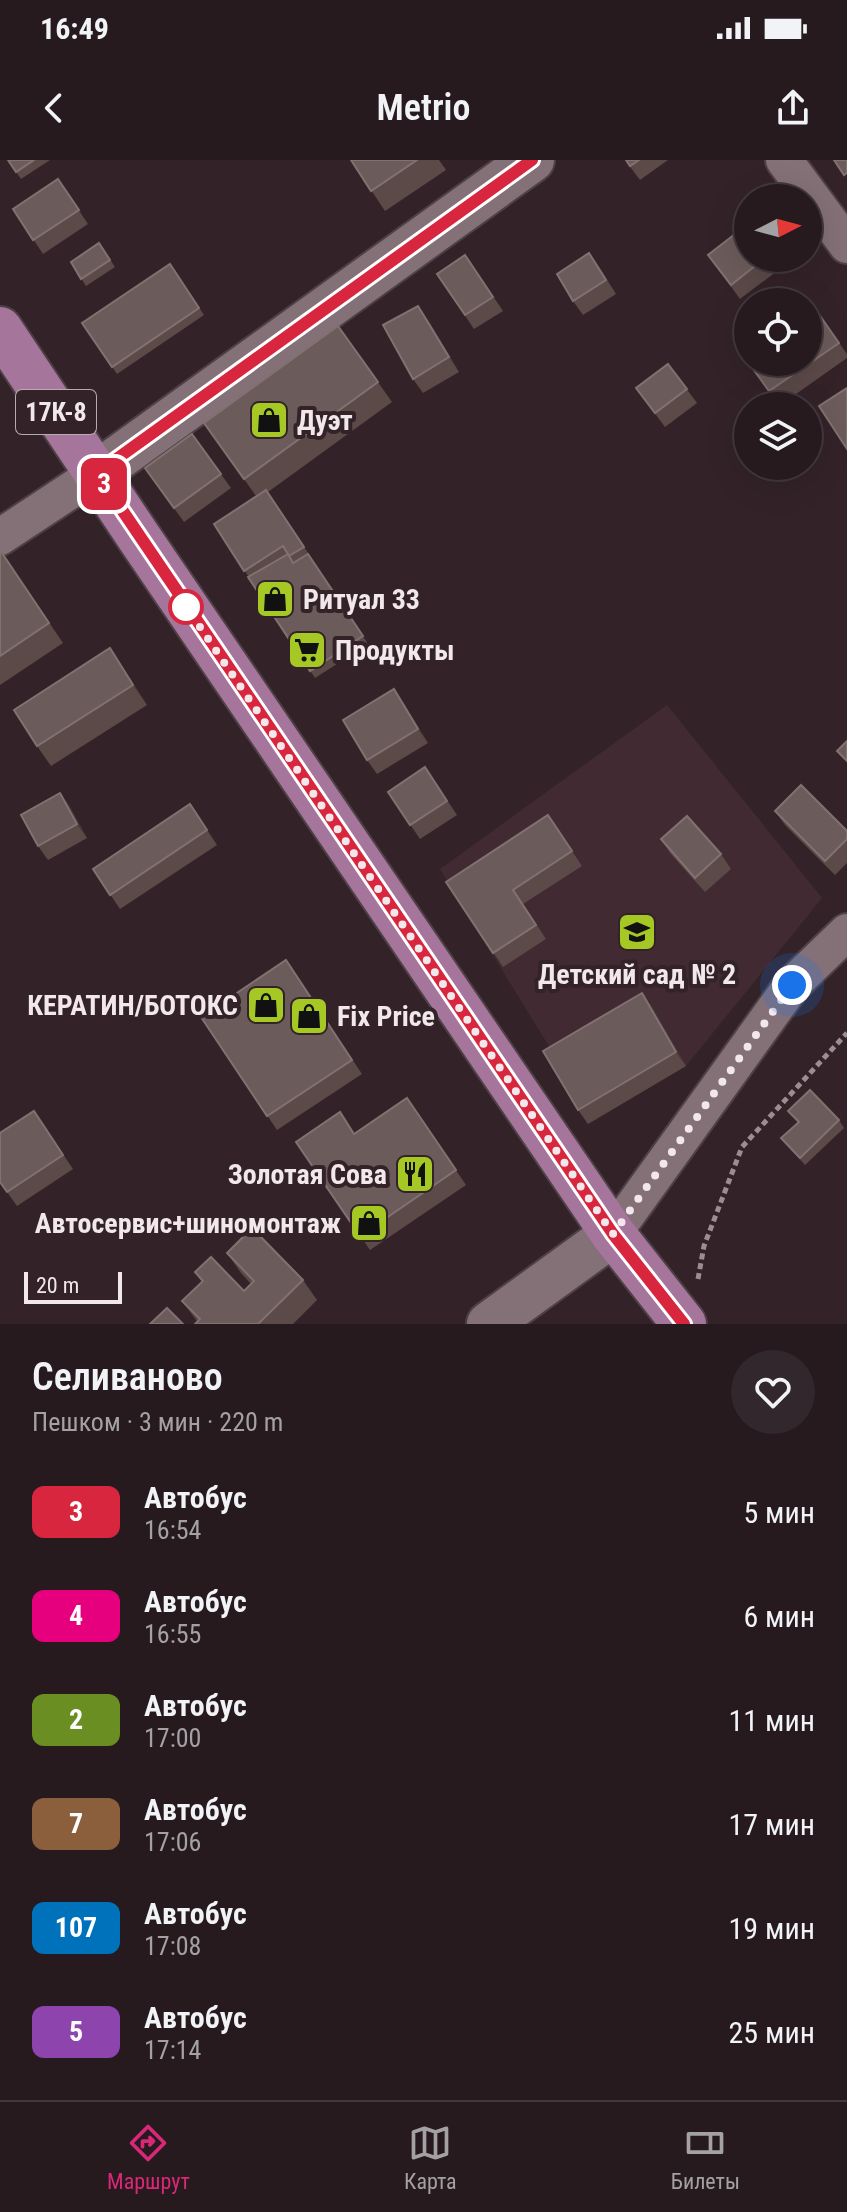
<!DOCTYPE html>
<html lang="ru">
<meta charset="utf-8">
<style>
:root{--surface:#261a1f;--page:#32272c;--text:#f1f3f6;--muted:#a4a1a4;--line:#42383d;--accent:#db2777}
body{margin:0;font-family:"Roboto Condensed",sans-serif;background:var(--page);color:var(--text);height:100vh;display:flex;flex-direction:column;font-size:30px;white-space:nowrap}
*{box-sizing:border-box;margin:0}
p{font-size:26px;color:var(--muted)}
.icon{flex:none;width:44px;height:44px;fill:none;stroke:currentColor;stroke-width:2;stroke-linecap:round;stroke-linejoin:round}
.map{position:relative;height:1164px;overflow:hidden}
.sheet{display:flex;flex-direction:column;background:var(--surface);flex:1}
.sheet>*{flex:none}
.badge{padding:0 16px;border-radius:12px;font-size:28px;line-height:52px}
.needle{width:52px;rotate:84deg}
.buttons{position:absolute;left:734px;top:24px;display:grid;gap:16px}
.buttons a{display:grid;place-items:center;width:88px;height:88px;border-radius:50%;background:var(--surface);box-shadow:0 8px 32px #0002,0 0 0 2px var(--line);font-size:40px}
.scale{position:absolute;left:24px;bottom:20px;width:98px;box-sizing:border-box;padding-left:8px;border:4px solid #f2e7eb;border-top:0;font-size:22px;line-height:28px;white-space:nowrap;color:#f2e7eb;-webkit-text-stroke:6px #332329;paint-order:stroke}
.you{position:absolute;width:40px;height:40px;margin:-20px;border:6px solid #fff;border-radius:50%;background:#1a73e8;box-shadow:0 0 0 12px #1a73e833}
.map>.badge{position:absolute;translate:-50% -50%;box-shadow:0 0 0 4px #fff}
.round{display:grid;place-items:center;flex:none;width:84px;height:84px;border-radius:42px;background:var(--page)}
.headline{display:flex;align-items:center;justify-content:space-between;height:136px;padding:0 32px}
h1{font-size:38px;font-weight:600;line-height:60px}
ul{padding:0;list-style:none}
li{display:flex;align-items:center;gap:24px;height:104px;padding:0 32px}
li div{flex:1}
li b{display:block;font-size:30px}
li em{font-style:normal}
li .badge{min-width:88px;font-weight:700;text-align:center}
.status{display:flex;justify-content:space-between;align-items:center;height:56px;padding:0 40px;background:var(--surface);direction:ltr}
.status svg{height:22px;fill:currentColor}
header{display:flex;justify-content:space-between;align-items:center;height:104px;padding:0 32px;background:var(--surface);font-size:36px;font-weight:600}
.dock{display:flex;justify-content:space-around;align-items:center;height:112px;border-top:2px solid var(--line);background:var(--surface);font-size:22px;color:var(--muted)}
.dock a{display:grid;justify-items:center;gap:4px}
.dock .active{color:var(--accent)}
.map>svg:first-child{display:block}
</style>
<div class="status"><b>16:49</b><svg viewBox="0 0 49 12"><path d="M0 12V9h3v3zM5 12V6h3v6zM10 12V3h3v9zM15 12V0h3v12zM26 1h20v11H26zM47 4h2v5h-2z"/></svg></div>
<header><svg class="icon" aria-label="back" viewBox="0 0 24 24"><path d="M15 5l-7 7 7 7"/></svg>Metrio<svg class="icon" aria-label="share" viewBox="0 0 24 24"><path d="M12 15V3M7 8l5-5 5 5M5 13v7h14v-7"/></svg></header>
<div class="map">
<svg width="847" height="1164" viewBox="0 0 847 1164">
<rect width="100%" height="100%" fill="#332329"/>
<polygon fill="#412a32" points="667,545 822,738 686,906 588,964 553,905 558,901 440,709"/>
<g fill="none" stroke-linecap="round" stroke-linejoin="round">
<g stroke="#4e4145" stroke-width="40">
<g id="minor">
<polyline points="784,0 847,85"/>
<polyline points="0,377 97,313"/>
<polyline points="613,1074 792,825 847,772"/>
</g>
</g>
<g stroke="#4e4145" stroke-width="48">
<polyline id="tertiary" points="489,1164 613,1074"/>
</g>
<g stroke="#4e4145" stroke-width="48">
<polyline id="secondary" points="97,313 532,0"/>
</g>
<g stroke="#4e4145" stroke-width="48">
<polyline id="primary" points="0,169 138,376 613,1074 684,1164"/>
</g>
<polyline stroke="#9b8d92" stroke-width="5" stroke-dasharray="6 4" stroke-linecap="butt" points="698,1119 704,1086 742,987 847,873"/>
<use href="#minor" stroke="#847077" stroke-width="36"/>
<use href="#tertiary" stroke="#847077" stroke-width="44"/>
<use href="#secondary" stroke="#847077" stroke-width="44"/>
<use href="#primary" stroke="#a5759c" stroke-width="44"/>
</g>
<g fill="#5c4a49">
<polygon points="8,0 50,0 21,19"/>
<polygon points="351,0 439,0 446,10 385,51"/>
<polygon points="625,0 668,0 640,20"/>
<polygon points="58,19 88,64 43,94 13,49"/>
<polygon points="99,83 115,107 86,126 71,102"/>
<polygon points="465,95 503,151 474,169 437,114"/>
<polygon points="708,95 748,98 780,98 785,105 740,139"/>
<polygon points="170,104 204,155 117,214 82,163"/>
<polygon points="599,107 616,134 583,155 573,141"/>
<polygon points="816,150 847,194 847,198 779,246 748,202"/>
<polygon points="428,160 459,212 423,233 413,219"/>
<polygon points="338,166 392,242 268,332 368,484 315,518 214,364 256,336 204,263"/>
<polygon points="668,204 697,243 665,267 636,228"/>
<polygon points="192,274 231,328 184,362 145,308"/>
<polygon points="0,390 63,483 0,525"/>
<polygon points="124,509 147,545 51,606 37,586"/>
<polygon points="394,529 428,583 377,614 367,600"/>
<polygon points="425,607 457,655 420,679 388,632"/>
<polygon points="60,633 70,647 87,678 48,700 38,686"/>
<polygon points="190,644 217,685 120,749 93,709"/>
<polygon points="775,651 847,671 847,703 835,715 785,665"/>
<polygon points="548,655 582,706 523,744 546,779 503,807 446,722"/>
<polygon points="661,679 721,694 731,709 705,732 670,693"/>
<polygon points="286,800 362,914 277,970 201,857"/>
<polygon points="652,847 686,906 588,964 578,950"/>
<polygon points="407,938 466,1025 370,1090 296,982 354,974"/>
<polygon points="34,951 73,1009 17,1046 0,1022"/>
<polygon points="788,951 839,960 844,968 805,1005 781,978 798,963"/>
<polygon points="227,1093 303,1120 317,1140 293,1164 195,1164 197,1161 182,1141 202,1122 195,1112 244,1131 251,1124 241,1113"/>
</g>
<g fill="#453335">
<polygon points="418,146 428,160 459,212 449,197"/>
<polygon points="110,488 124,509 147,545 133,525"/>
<polygon points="394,529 404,543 428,583 418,569"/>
<polygon points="60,633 70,647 87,678 77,664"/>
<polygon points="642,833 652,847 686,906 676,892"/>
</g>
<g fill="#6c5b5b" stroke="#817171" stroke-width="2">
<polygon points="8,0 34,0 16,12"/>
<polygon points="351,0 417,0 371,31"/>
<polygon points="626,0 639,0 630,6"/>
<polygon points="834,0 847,0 847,13 844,15"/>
<polygon points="58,19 79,50 33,80 13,49"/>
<polygon points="748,64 748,98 765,98 731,125 708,95"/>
<polygon points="99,83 110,100 81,119 71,102"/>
<polygon points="589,93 606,120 573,141 557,114"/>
<polygon points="465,95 493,137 465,155 437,114"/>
<polygon points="170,104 199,148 112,207 82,163"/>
<polygon points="418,146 449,197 413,219 383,165"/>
<polygon points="816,150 839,183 769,231 748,202 808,202 808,155"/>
<polygon points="338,166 378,222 244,319 204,263"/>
<polygon points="668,204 687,229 655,253 636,228"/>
<polygon points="847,228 847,289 819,246"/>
<polygon points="192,274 221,314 174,348 145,308"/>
<polygon points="266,330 304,387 289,396 283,386 244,411 214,364"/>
<polygon points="0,390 49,463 0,496"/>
<polygon points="288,394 293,403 308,394 363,476 310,511 248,417"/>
<polygon points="110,488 133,525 37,586 14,550"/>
<polygon points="394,529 418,569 367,600 343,560"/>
<polygon points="847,581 847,601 837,591"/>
<polygon points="425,607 447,641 410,665 388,632"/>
<polygon points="801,625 847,671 847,679 825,701 775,651"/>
<polygon points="60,633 77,664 38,686 21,655"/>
<polygon points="190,644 207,670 110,735 93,709"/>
<polygon points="548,655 572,691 513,730 536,765 493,793 446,722"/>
<polygon points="687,656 721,694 695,718 661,679"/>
<polygon points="286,800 352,900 267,956 201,857"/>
<polygon points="642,833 676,892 578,950 543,891"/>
<polygon points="810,930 839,960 800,998 781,978 799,962 788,951"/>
<polygon points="407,938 456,1010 360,1076 296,982 340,952 354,974"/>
<polygon points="34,951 63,995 7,1032 0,1022 0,973"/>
<polygon points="252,1068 303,1120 258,1164 195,1164 200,1159 182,1141 203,1121 195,1112 211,1097 244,1131 254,1121 227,1093"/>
<polygon points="167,1148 183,1164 150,1164"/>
</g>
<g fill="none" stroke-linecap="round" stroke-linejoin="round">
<g stroke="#fff" stroke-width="18">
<polyline id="line" points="532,0 97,313 613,1074 684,1164"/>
</g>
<use href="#line" stroke="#d7263d" stroke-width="12"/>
<polyline stroke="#f2e7eb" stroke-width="8" stroke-dasharray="0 14.4" points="186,447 185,445 613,1074 792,825"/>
</g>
<defs>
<g id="shop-square" transform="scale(2)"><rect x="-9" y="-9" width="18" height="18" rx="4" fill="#a5c824" stroke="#332329"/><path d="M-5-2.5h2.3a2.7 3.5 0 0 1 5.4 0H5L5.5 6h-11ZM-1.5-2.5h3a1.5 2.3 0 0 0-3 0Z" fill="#111"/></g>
<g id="supermarket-square" transform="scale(2)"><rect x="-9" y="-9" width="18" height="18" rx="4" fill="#a5c824" stroke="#332329"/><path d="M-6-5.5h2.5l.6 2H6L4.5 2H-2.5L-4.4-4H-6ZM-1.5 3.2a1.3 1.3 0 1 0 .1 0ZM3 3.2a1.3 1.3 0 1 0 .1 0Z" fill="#111"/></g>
<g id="school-square" transform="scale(2)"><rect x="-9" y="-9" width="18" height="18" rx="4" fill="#a5c824" stroke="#332329"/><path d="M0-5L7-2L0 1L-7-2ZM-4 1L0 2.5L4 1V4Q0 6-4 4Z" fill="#111"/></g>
<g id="restaurant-square" transform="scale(2)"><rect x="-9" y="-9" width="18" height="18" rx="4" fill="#a5c824" stroke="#332329"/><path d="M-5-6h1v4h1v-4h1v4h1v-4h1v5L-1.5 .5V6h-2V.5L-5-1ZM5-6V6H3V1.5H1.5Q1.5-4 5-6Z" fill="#111"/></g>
</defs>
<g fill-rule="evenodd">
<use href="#shop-square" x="269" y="260"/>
<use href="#shop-square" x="275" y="439"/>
<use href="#supermarket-square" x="307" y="490"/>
<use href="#school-square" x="637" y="772"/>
<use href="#shop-square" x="266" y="845"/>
<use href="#shop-square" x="309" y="856"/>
<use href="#restaurant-square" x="415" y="1014"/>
<use href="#shop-square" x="369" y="1063"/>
</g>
<circle fill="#fff" stroke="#d7263d" stroke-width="4" cx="186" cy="447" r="16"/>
<g text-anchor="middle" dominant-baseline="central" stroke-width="8" stroke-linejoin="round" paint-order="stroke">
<rect fill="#332329" stroke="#b9acb1" stroke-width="2" x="16" y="230" width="80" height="44" rx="6"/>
<g font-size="26" font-weight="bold" fill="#f2e7eb">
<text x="56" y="252">17К-8</text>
</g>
<g font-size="28" font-weight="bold" fill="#f2e7eb" stroke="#332329" text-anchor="start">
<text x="297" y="260">Дуэт</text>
<text x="303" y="439">Ритуал 33</text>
<text x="335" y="490">Продукты</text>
<text x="637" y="814" text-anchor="middle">Детский сад № 2</text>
<text x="238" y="845" text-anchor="end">КЕРАТИН/БОТОКС</text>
<text x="337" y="856">Fix Price</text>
<text x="387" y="1014" text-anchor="end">Золотая Сова</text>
<text x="341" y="1063" text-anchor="end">Автосервис+шиномонтаж</text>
</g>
</g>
</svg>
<div class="buttons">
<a><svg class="needle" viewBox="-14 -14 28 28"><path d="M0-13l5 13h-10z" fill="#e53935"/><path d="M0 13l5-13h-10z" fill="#a4a1a4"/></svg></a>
<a><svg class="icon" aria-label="locate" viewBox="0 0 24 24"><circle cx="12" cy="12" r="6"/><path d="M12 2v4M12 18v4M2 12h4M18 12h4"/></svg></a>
<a><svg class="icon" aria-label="layers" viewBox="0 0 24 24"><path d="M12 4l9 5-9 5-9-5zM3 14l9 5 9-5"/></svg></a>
</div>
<div class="scale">20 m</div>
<div class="you" style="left:792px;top:825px"></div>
<b class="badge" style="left:104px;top:324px;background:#d7263d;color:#fff">3</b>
</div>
<section class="sheet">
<div class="headline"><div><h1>Селиваново</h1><p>Пешком · 3 мин · 220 m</p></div><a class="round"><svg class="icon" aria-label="heart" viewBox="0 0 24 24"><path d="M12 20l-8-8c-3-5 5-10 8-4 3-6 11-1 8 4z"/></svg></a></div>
<ul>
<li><span class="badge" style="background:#d7263d;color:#fff">3</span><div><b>Автобус</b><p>16:54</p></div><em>5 мин</em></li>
<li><span class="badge" style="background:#e6007e;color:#fff">4</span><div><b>Автобус</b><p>16:55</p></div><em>6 мин</em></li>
<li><span class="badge" style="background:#6b8e23;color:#fff">2</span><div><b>Автобус</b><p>17:00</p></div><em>11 мин</em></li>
<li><span class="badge" style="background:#8b5e3c;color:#fff">7</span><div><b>Автобус</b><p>17:06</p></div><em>17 мин</em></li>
<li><span class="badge" style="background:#0072bc;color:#fff">107</span><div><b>Автобус</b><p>17:08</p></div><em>19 мин</em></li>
<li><span class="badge" style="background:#8e44ad;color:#fff">5</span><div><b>Автобус</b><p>17:14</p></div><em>25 мин</em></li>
</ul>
</section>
<nav class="dock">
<a class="active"><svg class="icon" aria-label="directions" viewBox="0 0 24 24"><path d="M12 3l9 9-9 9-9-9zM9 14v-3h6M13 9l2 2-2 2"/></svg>Маршрут</a>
<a><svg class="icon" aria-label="map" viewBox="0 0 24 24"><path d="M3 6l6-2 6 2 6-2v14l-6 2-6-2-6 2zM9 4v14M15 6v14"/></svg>Карта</a>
<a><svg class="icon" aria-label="tickets" viewBox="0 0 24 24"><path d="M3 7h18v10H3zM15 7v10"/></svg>Билеты</a>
</nav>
